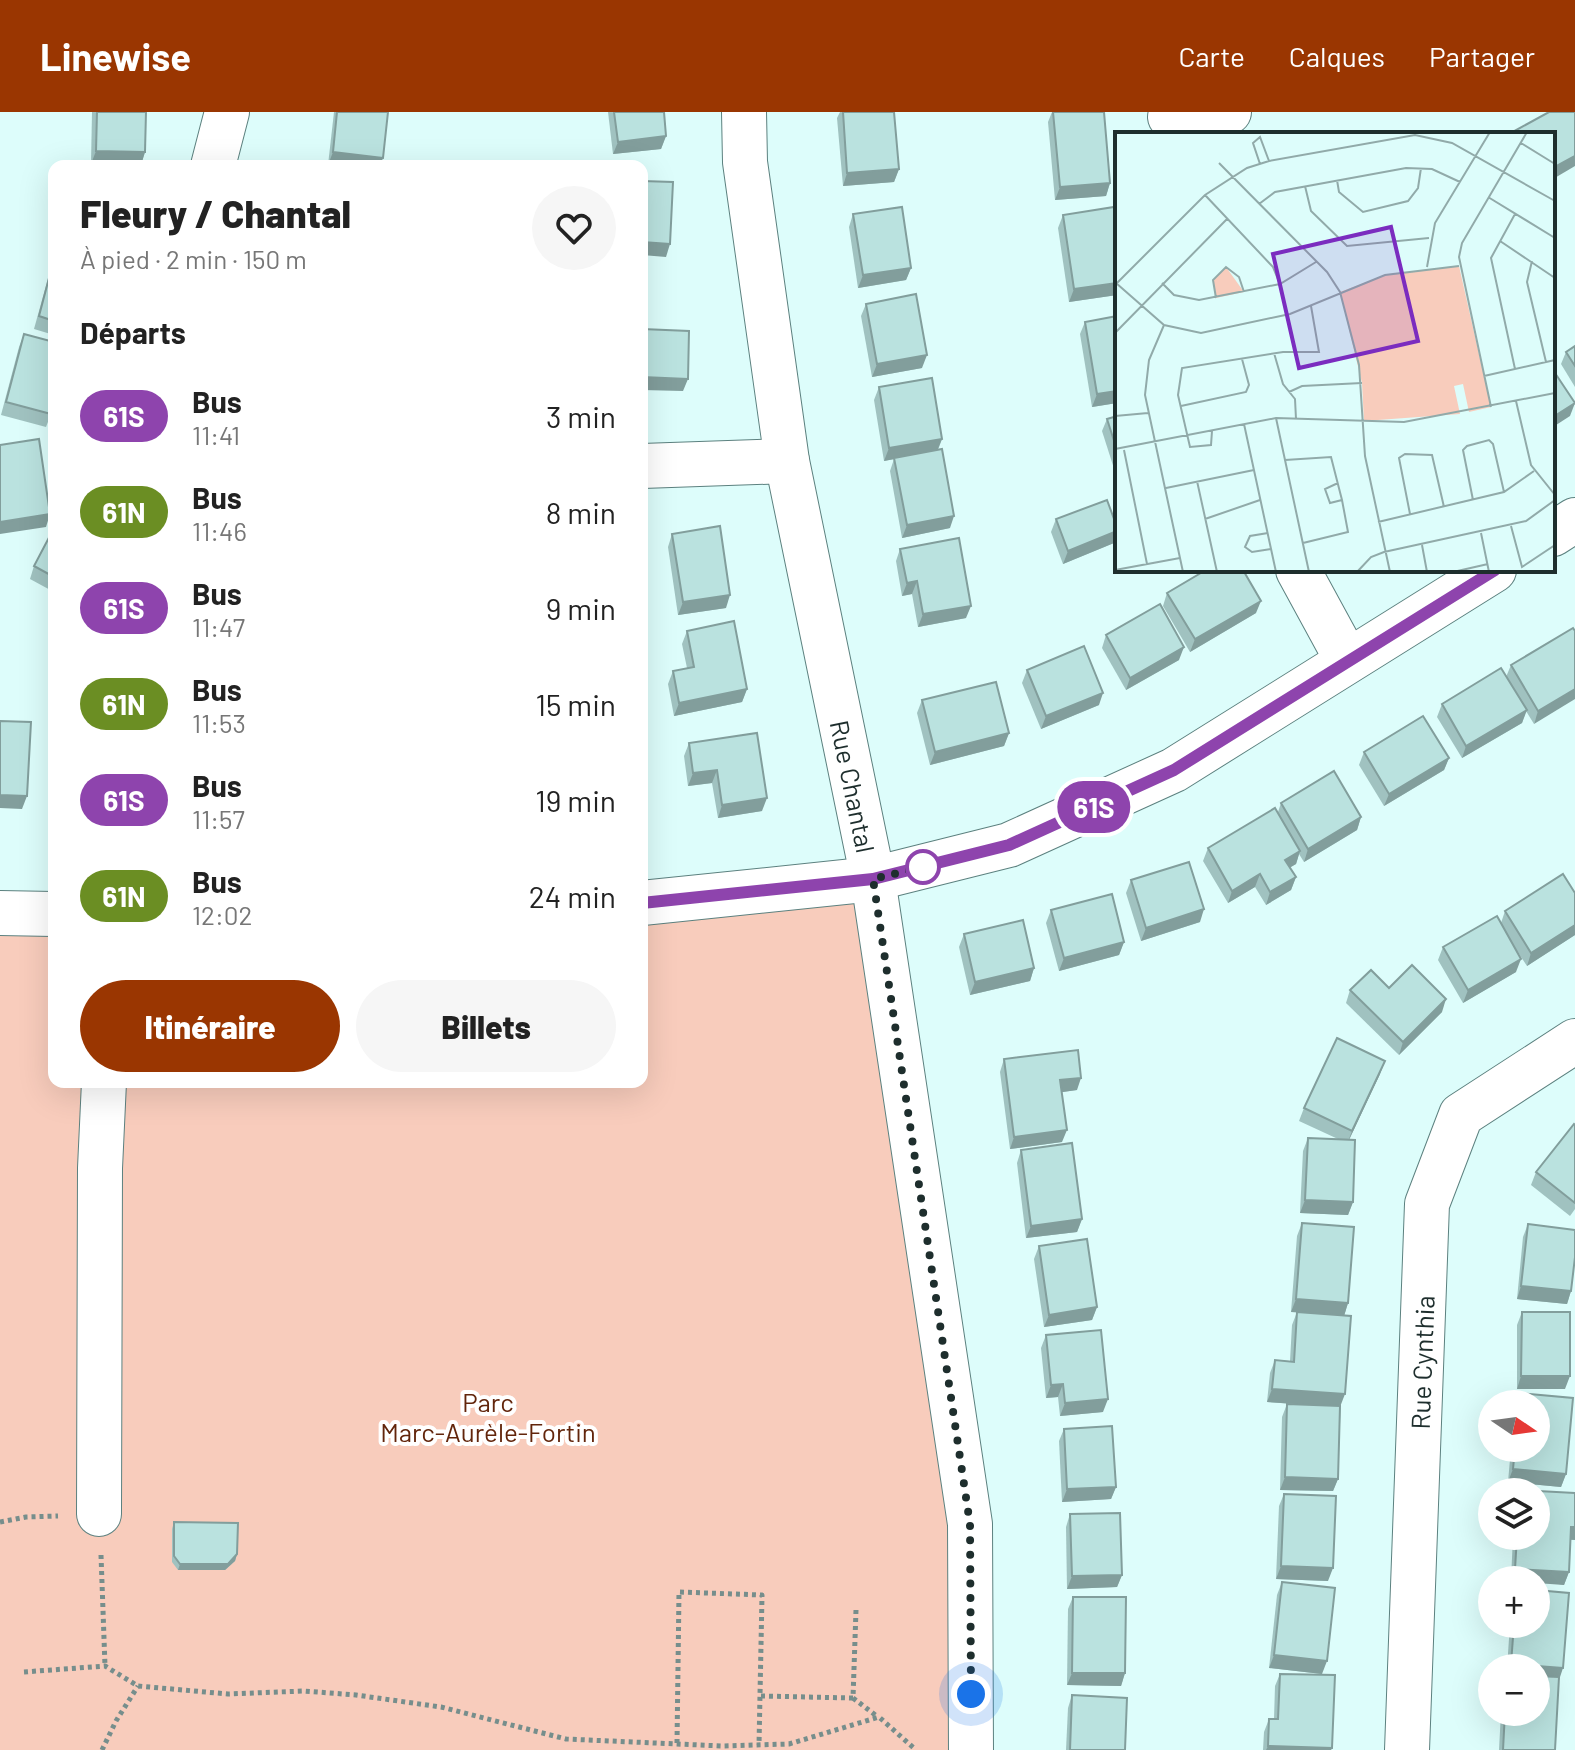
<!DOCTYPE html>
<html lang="fr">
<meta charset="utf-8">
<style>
:root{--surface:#fff;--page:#f6f6f6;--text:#222;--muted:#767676;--accent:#9a3601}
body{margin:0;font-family:Barlow,sans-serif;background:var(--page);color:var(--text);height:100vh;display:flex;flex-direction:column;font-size:30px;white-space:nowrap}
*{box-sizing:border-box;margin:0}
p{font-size:26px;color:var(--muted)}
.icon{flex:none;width:44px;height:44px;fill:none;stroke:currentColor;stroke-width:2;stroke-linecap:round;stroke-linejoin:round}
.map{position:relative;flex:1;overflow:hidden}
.panel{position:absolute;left:48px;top:48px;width:600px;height:928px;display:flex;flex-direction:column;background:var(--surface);border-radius:16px;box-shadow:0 8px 32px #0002}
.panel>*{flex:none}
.badge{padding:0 16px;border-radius:26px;font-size:28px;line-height:52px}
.needle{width:52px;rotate:103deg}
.buttons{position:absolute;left:1478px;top:1278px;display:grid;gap:16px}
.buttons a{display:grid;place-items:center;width:72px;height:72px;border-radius:50%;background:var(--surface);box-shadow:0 8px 32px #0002;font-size:40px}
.you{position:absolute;width:40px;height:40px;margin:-20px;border:6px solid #fff;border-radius:50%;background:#1a73e8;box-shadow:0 0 0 12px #1a73e833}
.map>.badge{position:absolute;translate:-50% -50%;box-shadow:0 0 0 4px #fff}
h2{padding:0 32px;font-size:30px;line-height:72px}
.round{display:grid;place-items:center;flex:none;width:84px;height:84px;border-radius:42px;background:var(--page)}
.headline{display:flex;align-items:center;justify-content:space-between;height:136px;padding:0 32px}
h1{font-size:38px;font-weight:800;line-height:60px}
.cta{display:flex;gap:16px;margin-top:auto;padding:16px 32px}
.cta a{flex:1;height:92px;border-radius:48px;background:var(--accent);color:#fff;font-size:32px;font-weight:800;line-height:92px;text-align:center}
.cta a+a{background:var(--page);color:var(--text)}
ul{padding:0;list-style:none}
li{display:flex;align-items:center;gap:24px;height:96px;padding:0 32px}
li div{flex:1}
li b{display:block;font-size:30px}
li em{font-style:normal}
li .badge{min-width:88px;font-weight:700;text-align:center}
header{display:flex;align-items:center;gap:48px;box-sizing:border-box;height:112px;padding:0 40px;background:var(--accent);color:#fff}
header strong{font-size:38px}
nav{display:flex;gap:44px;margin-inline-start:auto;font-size:28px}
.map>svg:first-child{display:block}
</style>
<header>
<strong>Linewise</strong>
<nav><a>Carte</a><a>Calques</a><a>Partager</a></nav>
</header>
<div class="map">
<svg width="1575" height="1638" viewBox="0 0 1575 1638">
<rect width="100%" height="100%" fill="#ddfdfb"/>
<polygon fill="#f8ccbc" points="873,767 970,1412 971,1638 0,1638 0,799 54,801 54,970 642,970 642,791"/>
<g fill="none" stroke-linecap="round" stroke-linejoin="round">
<g stroke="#5c817f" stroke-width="46">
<g id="minor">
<path id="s1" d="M744,0l1,50 42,299 86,418 97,645 1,226"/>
<polyline points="1170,5 1229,0"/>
<polyline points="213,54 227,0"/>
<polyline points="642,354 787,349"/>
<polyline points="1553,422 1575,408"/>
<polyline points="1298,458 1347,548"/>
<polyline points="642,791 873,767 1009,733 1174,658 1494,458"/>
<polyline points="0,801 54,802"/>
<polyline points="99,1402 100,1056 104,970"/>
<path id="s2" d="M1407,1638l20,-546 34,-89 114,-74"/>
</g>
</g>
<g stroke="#768e8c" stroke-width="5" stroke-dasharray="4 4" stroke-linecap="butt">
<polyline points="0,1410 26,1405 58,1404"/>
<polyline points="101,1443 105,1554"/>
<polyline points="856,1498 853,1586 878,1605"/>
<polyline points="24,1560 105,1554 138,1574 228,1582 304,1579 356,1583 441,1595 566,1627 722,1634 789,1632 879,1605 916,1638"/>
<polyline points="761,1584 853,1586"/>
<polyline points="677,1631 679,1480 762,1483 759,1633"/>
<polyline points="102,1638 116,1609 138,1574"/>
</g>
<use href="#minor" stroke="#fff" stroke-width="44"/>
</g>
<g fill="#a0c2c0">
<polygon points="92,0 146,0 145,40 141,53 91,52"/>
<polygon points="334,0 388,0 380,54 328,53"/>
<polygon points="608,0 664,0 666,24 661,37 613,42"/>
<polygon points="840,0 894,0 899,57 894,70 843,74 837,6"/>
<polygon points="1052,0 1104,0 1110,71 1106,84 1055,88 1048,10"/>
<polygon points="853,102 911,156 906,168 858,176 849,115"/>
<polygon points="1063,103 1117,116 1117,183 1069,190 1058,116"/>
<polygon points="54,145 54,223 34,217"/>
<polygon points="866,192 922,256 872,265 861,204"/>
<polygon points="1117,204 1117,291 1092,295 1080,222 1085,210"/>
<polygon points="24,222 51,302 46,315 1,303 19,235"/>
<polygon points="1575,234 1575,275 1561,252 1566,240"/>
<polygon points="879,275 942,327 938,338 950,416 902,426 890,359 894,347 884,349 874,288"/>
<polygon points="1117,304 1117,366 1102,319 1107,307"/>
<polygon points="1056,407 1114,431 1063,452 1051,420"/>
<polygon points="54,416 54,480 30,467 34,454"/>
<polygon points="672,422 726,496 678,503 668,435"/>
<polygon points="900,437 966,506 918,515 912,482 902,484 896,449"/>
<polygon points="1167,481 1256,501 1190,540 1163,494"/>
<polygon points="1573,516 1534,612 1526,599 1522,611 1462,646 1437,605 1442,592 1506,565 1511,553"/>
<polygon points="687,519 747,577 742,590 674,604 668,572 673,559 687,556 682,532"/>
<polygon points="1106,523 1179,548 1126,578 1102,536"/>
<polygon points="1027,558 1099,593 1041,617 1022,571"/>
<polygon points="922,588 1009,621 1004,634 930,653 917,601"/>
<polygon points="689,631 762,699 718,706 712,671 688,674 684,644"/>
<polygon points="1364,640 1449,646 1444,658 1384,694 1359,653"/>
<polygon points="1281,691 1361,705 1357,718 1304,750 1299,742 1296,752 1290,755 1296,765 1291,778 1266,793 1255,775 1228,791 1203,749 1208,736 1278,700"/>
<polygon points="1131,768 1200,810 1141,829 1126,781"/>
<polygon points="1575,781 1575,823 1527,854 1508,825 1516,860 1463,891 1438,848 1443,835 1501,811 1505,799"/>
<polygon points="1051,798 1124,830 1119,843 1059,859 1046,811"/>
<polygon points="964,822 1034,856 1030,869 970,883 959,835"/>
<polygon points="1350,878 1442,900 1399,943 1346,891"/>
<polygon points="1004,947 1077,978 1062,980 1062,1030 1010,1037 1000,960"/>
<polygon points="1380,962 1349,1028 1353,1090 1348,1103 1300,1101 1303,1039 1308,1026 1338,1027 1299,1009 1304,996"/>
<polygon points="1574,1012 1575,1097 1570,1104 1531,1073 1536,1060"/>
<polygon points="1021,1038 1082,1107 1077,1120 1026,1126 1017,1051"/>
<polygon points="1302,1111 1348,1191 1344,1204 1338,1367 1333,1379 1280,1378 1282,1305 1287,1292 1307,1293 1267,1290 1270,1261 1275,1248 1290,1249 1292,1213 1297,1200 1291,1200 1297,1124"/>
<polygon points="1528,1112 1571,1179 1567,1192 1517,1187 1523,1125"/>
<polygon points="1039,1134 1097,1195 1092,1208 1044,1215 1034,1147"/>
<polygon points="1522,1200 1565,1277 1517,1277 1517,1213"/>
<polygon points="1046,1223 1103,1300 1060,1304 1058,1285 1046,1286 1041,1236"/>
<polygon points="1519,1281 1573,1286 1566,1362 1561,1375 1508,1370 1511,1336 1536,1336 1536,1292 1515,1292"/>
<polygon points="1064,1317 1116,1375 1111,1387 1062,1390 1059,1329"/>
<polygon points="1575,1381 1575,1428 1570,1428 1569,1460 1564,1473 1536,1468 1511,1468 1513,1424 1536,1424"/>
<polygon points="1284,1382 1328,1469 1276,1467 1279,1394"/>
<polygon points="1070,1402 1122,1463 1117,1475 1067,1477 1066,1415"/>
<polygon points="174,1410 237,1442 235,1449 225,1458 178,1458 172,1450 172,1417"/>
<polygon points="1282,1470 1322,1562 1269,1556 1277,1483"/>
<polygon points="1073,1485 1125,1561 1121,1574 1067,1573 1068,1497"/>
<polygon points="1510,1512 1536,1512 1558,1568 1555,1638 1499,1638 1501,1600 1536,1600 1536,1556 1507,1556"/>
<polygon points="1280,1562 1332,1636 1331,1638 1263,1638 1264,1620 1269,1607 1274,1607 1275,1574"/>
<polygon points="1072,1583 1125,1638 1066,1638 1068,1596"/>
</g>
<g fill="#829e9c">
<polygon points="666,24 661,37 613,42 618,30"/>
<polygon points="96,39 145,40 141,53 91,52"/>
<polygon points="333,40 383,46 380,54 328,53"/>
<polygon points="1575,44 1575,54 1553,67 1553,56"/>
<polygon points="899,57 894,70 843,74 847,61"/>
<polygon points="1110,71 1106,84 1055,88 1060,75"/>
<polygon points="642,130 670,132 666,145 642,143"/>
<polygon points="911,156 906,168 858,176 863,163"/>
<polygon points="1117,171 1117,183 1069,190 1074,177"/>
<polygon points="927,243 922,256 872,265 877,252"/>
<polygon points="642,265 688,267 683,279 642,278"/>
<polygon points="1117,279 1117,291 1092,295 1097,282"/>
<polygon points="1575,291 1570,304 1553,315 1553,305"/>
<polygon points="942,327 937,339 884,349 889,336"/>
<polygon points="50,402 46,415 0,422 0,410"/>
<polygon points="954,404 950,416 902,426 907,413"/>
<polygon points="1117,419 1114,431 1063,452 1068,439"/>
<polygon points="917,469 912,482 902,484 907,471"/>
<polygon points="730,483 726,496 678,503 683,490"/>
<polygon points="1261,489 1256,501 1190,540 1195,527"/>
<polygon points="971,494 966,506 918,515 923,502"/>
<polygon points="1184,535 1179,548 1126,578 1130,566"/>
<polygon points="747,577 742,590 674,604 679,591"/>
<polygon points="1575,577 1575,587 1534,612 1538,599"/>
<polygon points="1103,581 1099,593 1041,617 1046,604"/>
<polygon points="1527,598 1522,611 1462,646 1466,634"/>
<polygon points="1009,621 1004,634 930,653 935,640"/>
<polygon points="1449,646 1444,658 1384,694 1389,682"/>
<polygon points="717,658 712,671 688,674 693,661"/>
<polygon points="0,683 27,684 22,697 0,696"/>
<polygon points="767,686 762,699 718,706 722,693"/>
<polygon points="1361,705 1357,718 1304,750 1308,737"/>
<polygon points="1300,739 1296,752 1281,761 1285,748"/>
<polygon points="1260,762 1255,775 1228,791 1232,779"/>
<polygon points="1296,765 1291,778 1266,793 1270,780"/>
<polygon points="1204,797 1200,810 1141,829 1146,816"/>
<polygon points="1575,813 1575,823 1527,854 1531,841"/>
<polygon points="1124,830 1119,843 1059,859 1064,846"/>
<polygon points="1521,847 1516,860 1463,891 1468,878"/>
<polygon points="1034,856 1030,869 970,883 975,870"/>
<polygon points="1446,887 1442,900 1399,943 1403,930"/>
<polygon points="1385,949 1380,962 1347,1032 1352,1019"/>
<polygon points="1081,966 1077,978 1056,981 1060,968"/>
<polygon points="1067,1018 1062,1030 1010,1037 1014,1025"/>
<polygon points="1305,1088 1353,1090 1348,1103 1300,1101"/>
<polygon points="1082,1107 1077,1120 1026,1126 1031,1114"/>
<polygon points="1521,1174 1571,1179 1567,1192 1517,1187"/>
<polygon points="1296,1187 1348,1191 1344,1204 1291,1200"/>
<polygon points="1097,1195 1092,1208 1044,1215 1049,1203"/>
<polygon points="1521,1264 1570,1264 1565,1277 1517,1277"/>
<polygon points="1063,1272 1058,1285 1046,1286 1051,1273"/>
<polygon points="1272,1277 1345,1282 1340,1295 1267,1290"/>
<polygon points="1108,1287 1103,1300 1060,1304 1065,1291"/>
<polygon points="1513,1357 1566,1362 1561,1375 1508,1370"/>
<polygon points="1285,1365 1338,1367 1333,1379 1280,1378"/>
<polygon points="1116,1375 1111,1387 1062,1390 1067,1377"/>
<polygon points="1571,1415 1575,1415 1575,1428 1566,1427"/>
<polygon points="237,1442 235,1449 225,1458 178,1458 180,1452"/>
<polygon points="1281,1454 1333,1456 1328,1469 1276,1467"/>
<polygon points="1515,1457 1569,1460 1564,1473 1536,1471 1536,1468 1511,1468"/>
<polygon points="1122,1463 1117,1475 1067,1477 1072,1464"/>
<polygon points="1274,1543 1327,1549 1322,1562 1269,1556"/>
<polygon points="1511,1552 1563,1556 1559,1568 1536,1567 1536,1556 1509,1556"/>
<polygon points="1072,1561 1125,1561 1121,1574 1067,1573"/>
<polygon points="1268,1634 1332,1636 1331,1638 1266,1638"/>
</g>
<g fill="#bae2df" stroke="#829e9c" stroke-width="2">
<polygon points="97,0 146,0 145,40 96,39"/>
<polygon points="337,0 388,0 383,46 333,40"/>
<polygon points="614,0 664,0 666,24 618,30"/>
<polygon points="843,0 894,0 899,57 847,61"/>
<polygon points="1053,0 1104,0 1110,71 1060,75"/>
<polygon points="1549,0 1575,0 1575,44 1553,56 1553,22 1509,22"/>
<polygon points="642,69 673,70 670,132 642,130"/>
<polygon points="902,95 911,156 863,163 853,102"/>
<polygon points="1114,95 1117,116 1117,171 1074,177 1063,103"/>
<polygon points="54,147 54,209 39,204"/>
<polygon points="916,182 927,243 877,252 866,192"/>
<polygon points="1117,204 1117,279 1097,282 1085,210"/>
<polygon points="642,217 689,219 688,267 642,265"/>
<polygon points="24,222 54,230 54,291 51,302 6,290"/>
<polygon points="1575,234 1575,254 1566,240"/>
<polygon points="1553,258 1575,291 1553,305"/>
<polygon points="932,266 942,327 889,336 879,275"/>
<polygon points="1117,304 1117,338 1107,307"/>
<polygon points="39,327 50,402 0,410 0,333"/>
<polygon points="942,337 954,404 907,413 894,346"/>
<polygon points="1107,388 1117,415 1117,419 1068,439 1056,407"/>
<polygon points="720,414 730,483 683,490 672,422"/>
<polygon points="54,416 54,465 34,454"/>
<polygon points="959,426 971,494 923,502 917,469 907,471 900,437"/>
<polygon points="1206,458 1243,458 1261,489 1195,527 1167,481"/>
<polygon points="1160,492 1184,535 1130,566 1106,523"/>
<polygon points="734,509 747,577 679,591 673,559 694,555 687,519"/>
<polygon points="1573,516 1575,519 1575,577 1538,599 1511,553"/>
<polygon points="1084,534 1103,581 1046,604 1027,558"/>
<polygon points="1501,556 1527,598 1466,634 1442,592"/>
<polygon points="996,570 1009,621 935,640 922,588"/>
<polygon points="1423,604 1449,646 1389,682 1364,640"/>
<polygon points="0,609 31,610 27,684 0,683"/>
<polygon points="757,621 767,686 722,693 717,658 693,661 689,631"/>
<polygon points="1334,659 1361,705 1308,737 1281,691"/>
<polygon points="1275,696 1300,739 1285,748 1296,765 1270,780 1260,762 1232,779 1208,736"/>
<polygon points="1189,750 1204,797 1146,816 1131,768"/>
<polygon points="1563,762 1575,781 1575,813 1531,841 1505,799"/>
<polygon points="1112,782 1124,830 1064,846 1051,798"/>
<polygon points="1497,804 1521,847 1468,878 1443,835"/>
<polygon points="1023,808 1034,856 975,870 964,822"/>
<polygon points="1412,853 1446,887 1403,930 1350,878 1371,858 1389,876"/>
<polygon points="1337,926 1385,949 1352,1019 1304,996"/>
<polygon points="1078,938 1081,966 1060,968 1067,1018 1014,1025 1004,947"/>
<polygon points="1574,1012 1575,1013 1575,1091 1536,1060"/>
<polygon points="1308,1026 1355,1028 1353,1090 1305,1088"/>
<polygon points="1072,1031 1082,1107 1031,1114 1021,1038"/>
<polygon points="1302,1111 1354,1115 1348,1191 1296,1187"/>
<polygon points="1528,1112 1575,1118 1575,1145 1571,1179 1521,1174"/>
<polygon points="1087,1127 1097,1195 1049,1203 1039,1134"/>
<polygon points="1297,1200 1351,1204 1345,1282 1272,1277 1275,1248 1294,1250"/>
<polygon points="1522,1200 1570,1200 1570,1264 1521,1264"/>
<polygon points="1101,1218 1108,1287 1065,1291 1063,1272 1051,1273 1046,1223"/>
<polygon points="1519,1281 1573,1286 1566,1362 1513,1357 1515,1336 1536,1336 1536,1292 1518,1292"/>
<polygon points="1287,1292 1340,1294 1338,1367 1285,1365"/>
<polygon points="1112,1314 1116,1375 1067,1377 1064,1317"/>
<polygon points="1520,1378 1575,1381 1575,1415 1571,1415 1569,1460 1515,1457 1517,1424 1536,1424 1536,1380 1520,1380"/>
<polygon points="1284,1382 1336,1384 1333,1456 1281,1454"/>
<polygon points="1120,1401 1122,1463 1072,1464 1070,1402"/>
<polygon points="174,1410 238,1411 237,1442 228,1452 180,1452 174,1444"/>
<polygon points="1282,1470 1335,1476 1327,1549 1274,1543"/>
<polygon points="1536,1478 1569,1481 1563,1556 1511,1552 1514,1512 1536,1512"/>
<polygon points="1073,1485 1126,1485 1125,1561 1072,1561"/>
<polygon points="1280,1562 1335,1563 1332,1636 1268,1634 1269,1607 1278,1607"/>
<polygon points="1536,1564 1559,1565 1555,1638 1503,1638 1505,1600 1536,1600"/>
<polygon points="1072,1583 1127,1586 1125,1638 1070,1638"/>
</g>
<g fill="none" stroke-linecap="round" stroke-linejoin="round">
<g stroke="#fff" stroke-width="18">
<polyline id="line" points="642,791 873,767 1009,733 1174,658 1495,458"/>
</g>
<use href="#line" stroke="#8e44ad" stroke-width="12"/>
<polyline stroke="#1e2e2d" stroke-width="8" stroke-dasharray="0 14.4" points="923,755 873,767 970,1412 971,1582"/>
</g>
<circle fill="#fff" stroke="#8e44ad" stroke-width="4" cx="923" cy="755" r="16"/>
<g text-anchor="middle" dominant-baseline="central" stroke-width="8" stroke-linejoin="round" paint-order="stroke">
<g font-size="26" fill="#1e2e2d" stroke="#fff">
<text stroke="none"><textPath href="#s1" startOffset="684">Rue Chantal</textPath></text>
<text stroke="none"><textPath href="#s2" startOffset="388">Rue Cynthia</textPath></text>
</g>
<g font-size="26" fill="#62250b" stroke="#fff">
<text x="488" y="1289">Parc<tspan x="488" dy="30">Marc-Aurèle-Fortin</tspan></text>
</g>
</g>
<g transform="translate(1115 20)">
<rect width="440" height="440" fill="#ddfdfb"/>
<path d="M344,134l32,141 -22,5 -6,-28 -9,2 6,28 -96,7 -2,-38 -22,-91 45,-17zM111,135l18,25 -28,6 -3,-18z" fill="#f8ccbc"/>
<path fill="none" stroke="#91aaa9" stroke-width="2" d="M406,11l34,21M104,31l108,109 13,20 19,73 6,91 25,116M145,32l-7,-21 7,-6 9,24M222,48l2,12 24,20 45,-11 10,-13 3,-20M190,54l6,25 36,35 82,-8M90,63l68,72 7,17M373,65l67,41M144,72l16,-12 131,-24 26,1 28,13M400,82l-24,44 24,111M385,109l55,37M417,129l-5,21 19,80M312,135l8,-44 55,-91M1,151l48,42 37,8 89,-19 95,-39 74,-9M47,151l12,12 25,5 81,-16 36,-22M0,153l90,-90 42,-27 22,-7 146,-26 37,8 103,58M101,166l-3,-18 13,-13 13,10 5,15M49,193l-15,35 -4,35 38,177M0,201l112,-114M159,221l9,31 12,15 1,20M369,244l71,-16M174,260l13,-6 60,-3M401,269l15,64 24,30M66,274l65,-14 3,-7 -7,-26M376,275l-32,-150 3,-14 65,-111M0,284l33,-3M161,286l33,154M129,292l32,148M97,299l-1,14 -21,2 -12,-52 4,-27 101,-16h36l-8,-46M0,317l161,-31 128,4 151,-29M9,318l23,114M170,328l46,-3 11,43 6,32 -45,11M82,349l20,91M223,351l-13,6 5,14 12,-3M51,356l88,-18M358,368l-10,-50 4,-4 22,-6 4,4 11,48M295,382l-11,-56 6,-4 27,1 12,52M90,387l55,-19M263,390l126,-30 30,-21M396,394l11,41 33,-22M153,401l-18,3 -5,11 7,5 19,-3M366,401l8,39M307,413l5,27M0,438l65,-12M242,440l14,-15 13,-5 142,-31 29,-21M338,440l35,-8"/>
<path fill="#7b2cbf" fill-opacity="0.15" stroke="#7b2cbf" stroke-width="4" d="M276,95l27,114 -119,27 -26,-114z"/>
<rect width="440" height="440" fill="none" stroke="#1e2e2d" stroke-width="4"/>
</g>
</svg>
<div class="buttons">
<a><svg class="needle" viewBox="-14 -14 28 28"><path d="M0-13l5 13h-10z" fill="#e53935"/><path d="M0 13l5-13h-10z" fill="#767676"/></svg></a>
<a><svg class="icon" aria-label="layers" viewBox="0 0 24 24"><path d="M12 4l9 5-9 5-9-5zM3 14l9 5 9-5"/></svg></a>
<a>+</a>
<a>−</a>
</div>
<div class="you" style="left:971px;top:1582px"></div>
<b class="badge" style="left:1094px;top:695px;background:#8e44ad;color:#fff">61S</b>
<section class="panel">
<div class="headline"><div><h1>Fleury / Chantal</h1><p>À pied · 2 min · 150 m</p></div><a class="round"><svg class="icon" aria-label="heart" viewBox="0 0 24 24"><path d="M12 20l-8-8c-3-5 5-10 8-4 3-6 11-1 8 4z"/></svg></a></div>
<h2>Départs</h2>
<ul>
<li><span class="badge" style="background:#8e44ad;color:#fff">61S</span><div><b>Bus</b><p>11:41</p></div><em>3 min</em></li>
<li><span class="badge" style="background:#6b8e23;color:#fff">61N</span><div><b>Bus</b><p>11:46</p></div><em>8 min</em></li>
<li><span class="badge" style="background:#8e44ad;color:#fff">61S</span><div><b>Bus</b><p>11:47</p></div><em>9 min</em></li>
<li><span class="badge" style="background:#6b8e23;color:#fff">61N</span><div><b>Bus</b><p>11:53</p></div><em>15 min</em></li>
<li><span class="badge" style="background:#8e44ad;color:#fff">61S</span><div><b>Bus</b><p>11:57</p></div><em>19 min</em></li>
<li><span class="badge" style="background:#6b8e23;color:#fff">61N</span><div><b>Bus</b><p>12:02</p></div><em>24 min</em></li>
</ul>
<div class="cta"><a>Itinéraire</a><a>Billets</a></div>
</section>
</div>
